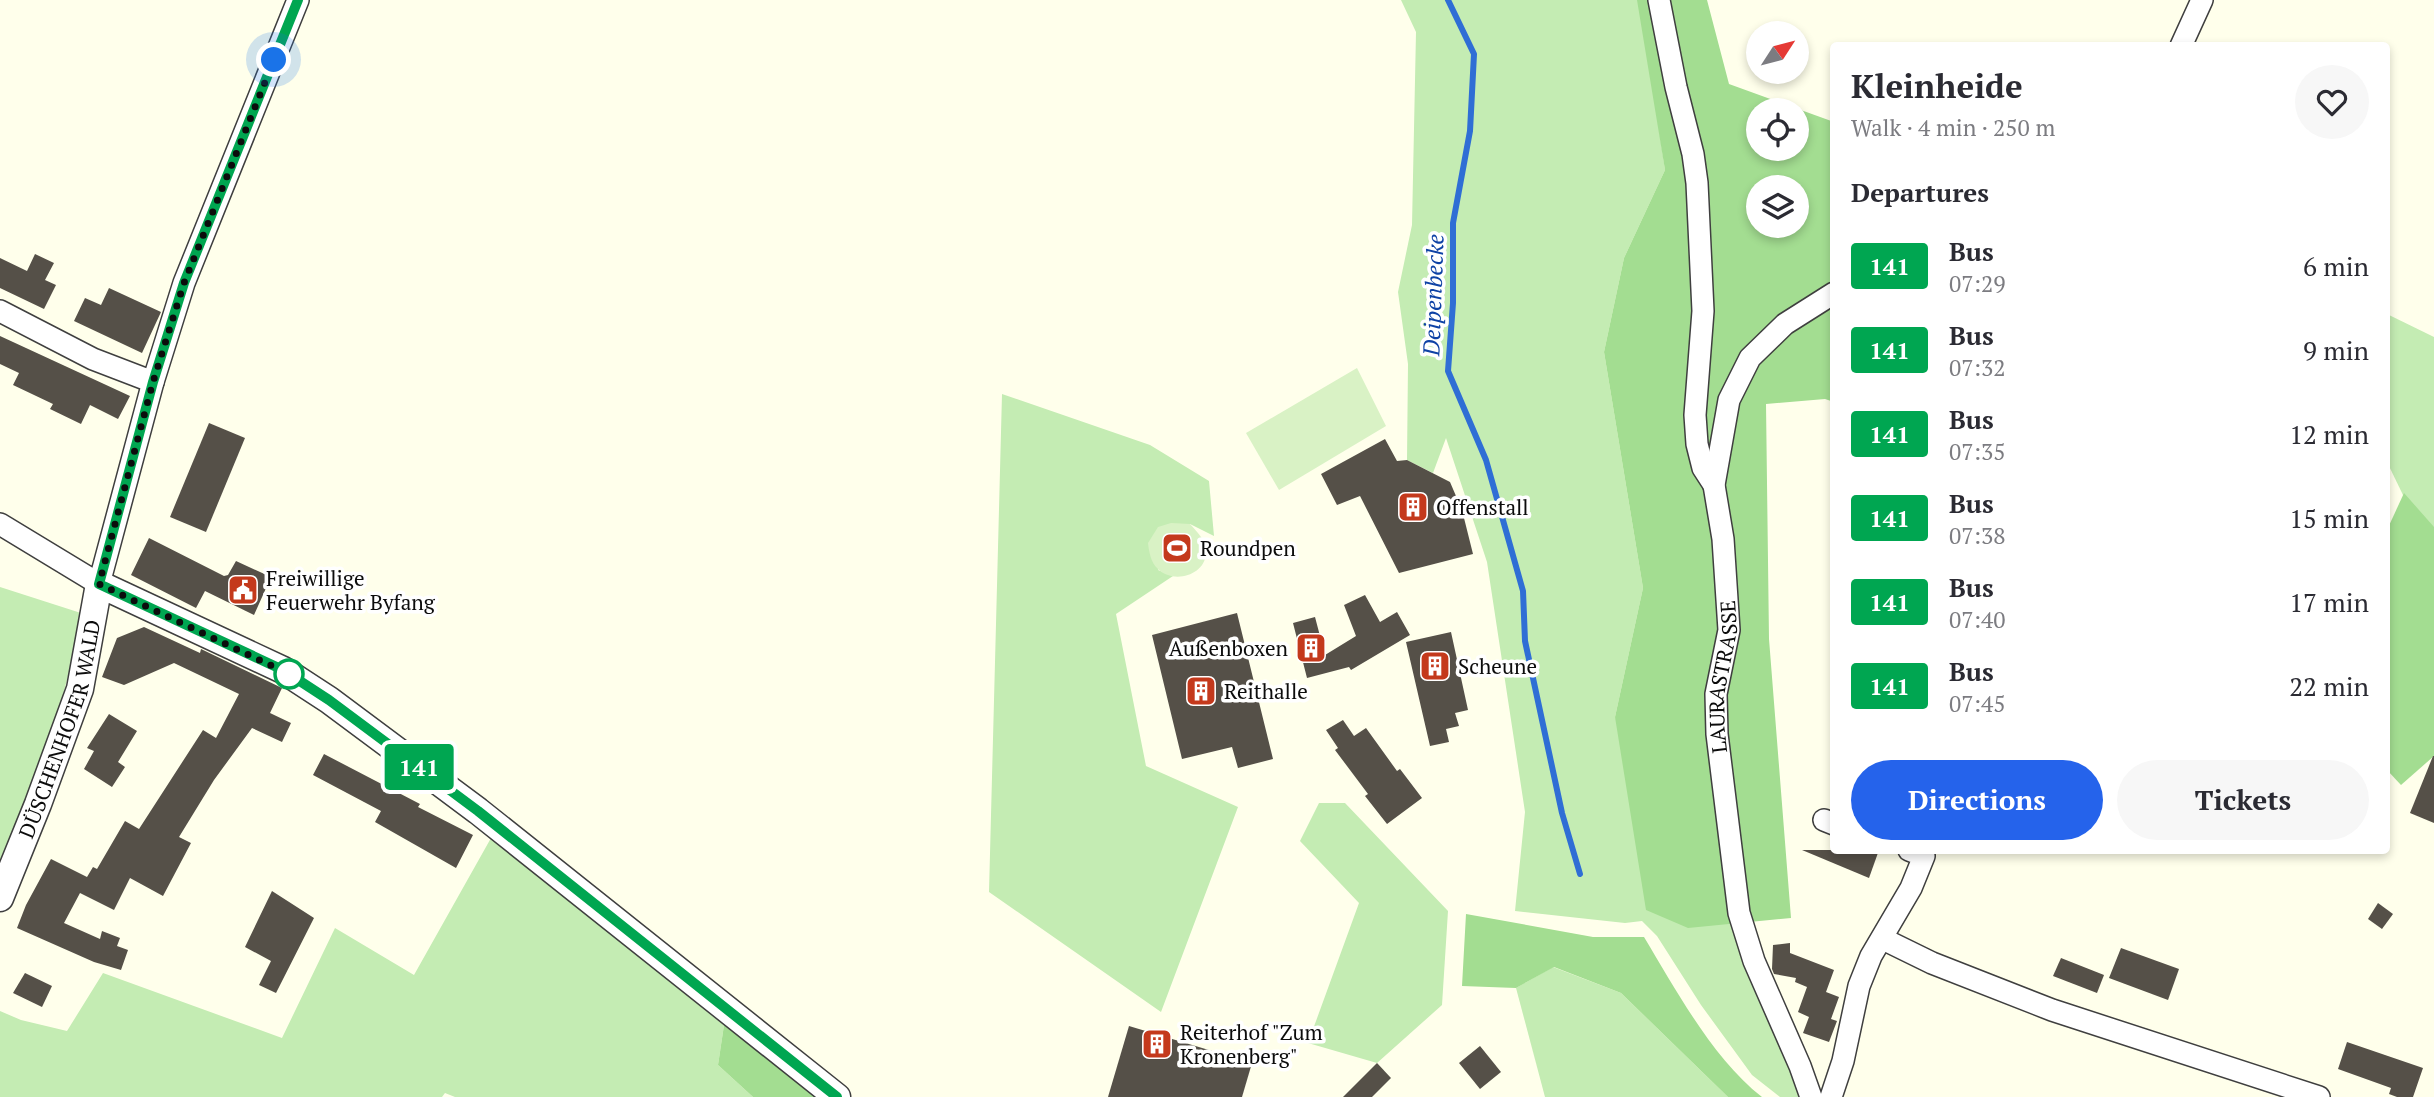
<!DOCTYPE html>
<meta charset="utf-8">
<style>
:root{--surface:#fff;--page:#f7f7f7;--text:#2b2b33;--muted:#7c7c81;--accent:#2563eb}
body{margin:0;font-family:"PT Serif",serif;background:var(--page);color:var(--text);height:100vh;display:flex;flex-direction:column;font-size:26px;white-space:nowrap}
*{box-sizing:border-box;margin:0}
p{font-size:23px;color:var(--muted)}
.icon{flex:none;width:38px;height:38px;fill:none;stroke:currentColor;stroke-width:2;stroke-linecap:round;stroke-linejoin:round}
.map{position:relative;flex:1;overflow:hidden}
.details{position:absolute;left:1830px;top:42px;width:560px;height:812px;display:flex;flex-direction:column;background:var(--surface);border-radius:7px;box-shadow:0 4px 10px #0003}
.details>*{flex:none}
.badge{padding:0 14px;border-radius:5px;font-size:24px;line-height:46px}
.needle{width:46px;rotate:54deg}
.buttons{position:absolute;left:1746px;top:21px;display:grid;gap:14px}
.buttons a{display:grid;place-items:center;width:63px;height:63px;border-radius:50%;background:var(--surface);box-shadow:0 4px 10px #0003;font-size:35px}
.you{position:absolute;width:35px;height:35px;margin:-18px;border:5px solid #fff;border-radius:50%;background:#1a73e8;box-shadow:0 0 0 10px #1a73e833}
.map>.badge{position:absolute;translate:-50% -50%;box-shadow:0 0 0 4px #fff}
h2{padding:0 21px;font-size:26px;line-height:63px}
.round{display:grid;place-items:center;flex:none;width:74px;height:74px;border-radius:37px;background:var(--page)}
.summary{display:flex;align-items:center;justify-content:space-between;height:119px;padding:0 21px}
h1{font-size:33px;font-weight:800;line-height:52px}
.button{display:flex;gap:14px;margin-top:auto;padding:14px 21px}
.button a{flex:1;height:80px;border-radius:42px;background:var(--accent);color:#fff;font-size:28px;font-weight:800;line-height:80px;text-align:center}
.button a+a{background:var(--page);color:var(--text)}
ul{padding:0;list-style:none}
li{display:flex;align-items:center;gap:21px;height:84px;padding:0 21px}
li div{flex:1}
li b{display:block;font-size:26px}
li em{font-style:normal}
li .badge{min-width:77px;font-weight:700;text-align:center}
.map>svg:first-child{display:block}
</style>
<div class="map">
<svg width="2434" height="1097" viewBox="0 0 2434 1097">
<rect width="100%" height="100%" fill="#ffffeb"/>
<g fill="#c4ecb3">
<polygon points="1401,0 1640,0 1665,170 1624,258 1604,352 1643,588 1615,717 1735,923 1801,1097 1780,1097 1752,1075 1701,1005 1657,936 1642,921 1625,923 1515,911 1525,812 1487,562 1446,438 1433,473 1407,460 1408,364 1398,292 1412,225 1416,32"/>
<polygon points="2387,314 2434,337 2434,528 2403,495 2387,462"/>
<polygon points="1002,394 1150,445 1209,481 1214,536 1190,524 1158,570 1173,576 1116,614 1146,766 1238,807 1161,1012 989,892"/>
<polygon points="0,587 84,614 49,749 0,878"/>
<polygon points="1319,803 1345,803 1448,911 1442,1005 1377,1063 1308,1043 1359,903 1300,841"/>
<polygon points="491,838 724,1025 718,1065 753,1097 455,1097 445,1093 442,1097 0,1097 0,1011 21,1020 67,1031 103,973 282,1038 335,928 414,975"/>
<polygon points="1553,967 1621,993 1728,1097 1545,1097 1516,988"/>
</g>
<g fill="#a3dd91" fill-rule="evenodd">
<path d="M1637,0h70l22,84 105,38v280l-9,-3 -59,5 3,235 22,279 -103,10 -42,-18 -31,-193 28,-129 -39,-236 20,-94 41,-88zM1759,110h38v39h-38zM1759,187h38v39h-38z"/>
<polygon points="2404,493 2434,527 2434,756 2401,785 2387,770 2387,530"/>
<path d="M1466,914l127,23h51c32,53 69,122 118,160h-34l-107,-104 -67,-26 -38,21 -54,-2z"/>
<polygon points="724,1025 816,1097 753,1097 718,1065"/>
</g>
<g fill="#d9f2c5">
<polygon points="1357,368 1386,426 1279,490 1246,433"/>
<path d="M1171,523l19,1c7,8 17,17 16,29 -1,23 -33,31 -48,16 -7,-6 -9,-17 -10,-26l10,-16z"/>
</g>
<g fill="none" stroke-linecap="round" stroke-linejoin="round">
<polyline stroke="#2f6ed5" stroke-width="6" points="1448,0 1474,54 1470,131 1453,223 1453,303 1448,371 1486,460 1523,591 1525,641 1562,813 1580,874"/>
</g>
<g fill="#555048">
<polygon points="35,254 54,263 45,280 56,285 44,309 0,288 0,258 27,271"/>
<polygon points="109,288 161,312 142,353 74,321 85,298 101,305"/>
<polygon points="0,336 130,396 118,419 90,405 81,424 50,409 53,404 13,385 19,373 0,364"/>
<polygon points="209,423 245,438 206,532 170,517"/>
<polygon points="1385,439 1397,461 1407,460 1450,482 1462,510 1473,554 1399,573 1360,496 1337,505 1321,474"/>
<polygon points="149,538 224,576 228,575 236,561 271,577 254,615 205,591 196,608 131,575"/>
<polygon points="1365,595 1380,622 1397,612 1410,635 1351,670 1349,667 1307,678 1293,623 1315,617 1325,655 1356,636 1344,605"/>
<polygon points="1237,613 1273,759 1238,768 1232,747 1182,759 1152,635"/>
<polygon points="144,627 200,653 201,649 282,688 270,713 291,723 282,742 252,728 214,780 179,837 191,843 163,896 130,878 114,910 80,893 64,923 100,939 102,931 120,938 117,946 128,950 121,970 94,962 17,928 26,905 51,859 87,877 93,867 97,869 125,821 139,829 203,730 216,738 239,694 174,663 124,685 102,677 117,638"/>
<polygon points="1451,632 1468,710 1455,713 1459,726 1446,729 1449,742 1430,746 1406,642"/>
<polygon points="109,714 137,731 118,762 125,767 112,787 84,769 94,751 87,748"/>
<polygon points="1343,720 1354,736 1366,728 1397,771 1400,769 1422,798 1387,824 1365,796 1368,794 1335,750 1338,748 1326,730"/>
<polygon points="324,754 420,804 418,807 473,835 456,868 375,822 381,811 313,775"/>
<polygon points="2433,756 2434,756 2434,823 2410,813"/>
<polygon points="1802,850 1879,850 1869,878"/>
<polygon points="272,891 314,918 276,993 259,985 271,961 245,947"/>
<polygon points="2378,903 2393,914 2382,929 2368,919"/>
<polygon points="1790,943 1790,953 1834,970 1826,992 1839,997 1831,1019 1837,1021 1829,1042 1803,1033 1809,1017 1798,1012 1807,987 1795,982 1796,978 1774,974 1772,969 1773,945"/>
<polygon points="2121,948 2179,969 2168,1000 2109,978"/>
<polygon points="2061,958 2104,975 2097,993 2053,976"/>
<polygon points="25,973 52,986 42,1007 13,993"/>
<polygon points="1129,1026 1252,1063 1242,1097 1108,1097"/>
<polygon points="2347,1042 2423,1068 2413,1097 2397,1097 2389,1094 2391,1088 2338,1069"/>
<polygon points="1480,1046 1501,1072 1480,1089 1459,1063"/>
<polygon points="1377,1063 1391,1078 1372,1097 1343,1097"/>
</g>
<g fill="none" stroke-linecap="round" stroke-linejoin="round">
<g stroke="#3f3f3f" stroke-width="24">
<g id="minor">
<polyline points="1659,0 1676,87 1693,154 1697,183 1703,311 1695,415 1697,444 1703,468 1714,485"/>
<polyline points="2181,46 2202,0"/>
<polyline points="0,311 93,359 153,382"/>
<polyline points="0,524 99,584 153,382 184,283 298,0"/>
<polyline points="1824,820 1834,824"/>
<polyline points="1883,939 1932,963 2052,1010 2319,1097"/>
<path id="s1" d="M1811,1097l-11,-31 -46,-105 -15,-48 -22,-179 -1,-40 13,-64 -6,-91 -9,-54 15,-85 21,-42 35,-34 49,-31"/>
<polyline points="1831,1097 1843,1061 1859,986 1871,956 1911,888 1924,856 1909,850"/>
</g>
</g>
<g stroke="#3f3f3f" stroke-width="29">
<g id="tertiary">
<path id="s2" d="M0,898l38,-94 42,-115 19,-105 184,86 46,30 149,111 359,286"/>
</g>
</g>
<use href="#minor" stroke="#fff" stroke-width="21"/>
<use href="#tertiary" stroke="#fff" stroke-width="26"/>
</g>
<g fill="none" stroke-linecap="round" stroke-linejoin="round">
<g stroke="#fff" stroke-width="16">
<polyline id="line" points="298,0 184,283 153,382 99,584 283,670 329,700 478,811 837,1097"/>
</g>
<use href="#line" stroke="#00a651" stroke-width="10"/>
<polyline stroke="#0c0c0c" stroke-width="7" stroke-dasharray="0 12.6" points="274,60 184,283 153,382 99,584 289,674"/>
</g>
<defs>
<g id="building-square" transform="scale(1.575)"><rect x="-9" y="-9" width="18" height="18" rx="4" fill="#c4391c" stroke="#fff"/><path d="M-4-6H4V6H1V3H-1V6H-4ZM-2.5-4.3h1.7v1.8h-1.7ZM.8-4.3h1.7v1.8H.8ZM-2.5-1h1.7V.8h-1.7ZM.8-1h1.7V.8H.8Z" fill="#fff"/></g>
<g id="stadium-square" transform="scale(1.575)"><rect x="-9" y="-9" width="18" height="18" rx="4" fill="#c4391c" stroke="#fff"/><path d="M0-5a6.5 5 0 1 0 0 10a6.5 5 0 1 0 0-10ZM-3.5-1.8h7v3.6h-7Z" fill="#fff"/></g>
<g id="civic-square" transform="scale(1.575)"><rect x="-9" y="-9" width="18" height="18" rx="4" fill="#c4391c" stroke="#fff"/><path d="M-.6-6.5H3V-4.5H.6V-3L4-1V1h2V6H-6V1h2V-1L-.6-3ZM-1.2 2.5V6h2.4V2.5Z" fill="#fff"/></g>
</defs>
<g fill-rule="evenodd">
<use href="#building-square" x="1413" y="507"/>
<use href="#stadium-square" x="1177" y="548"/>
<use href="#civic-square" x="243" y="590"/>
<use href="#building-square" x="1311" y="648"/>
<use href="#building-square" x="1435" y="666"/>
<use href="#building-square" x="1201" y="691"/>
<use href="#building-square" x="1157" y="1044"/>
</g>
<circle fill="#fff" stroke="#00a651" stroke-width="3.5" cx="289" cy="674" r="14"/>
<g text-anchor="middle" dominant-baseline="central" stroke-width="7" stroke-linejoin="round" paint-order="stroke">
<g font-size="21" fill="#0c0c0c" stroke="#fff" text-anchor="start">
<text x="1436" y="507">Offenstall</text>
<text x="1200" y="548">Roundpen</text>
<text x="266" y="578">Freiwillige<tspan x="266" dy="24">Feuerwehr Byfang</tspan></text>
<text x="1288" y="648" text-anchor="end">Außenboxen</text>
<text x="1458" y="666">Scheune</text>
<text x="1224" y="691">Reithalle</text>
<text x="1180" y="1032">Reiterhof "Zum<tspan x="1180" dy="24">Kronenberg"</tspan></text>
</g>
<g font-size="21" fill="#0c0c0c" stroke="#fff">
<text stroke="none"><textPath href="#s1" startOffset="436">LAURASTRASSE</textPath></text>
<text stroke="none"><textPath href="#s2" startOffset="180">DÜSCHENHOFER WALD</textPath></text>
</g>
<g font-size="23" font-style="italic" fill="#0e42a5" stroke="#fff">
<text transform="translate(1433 295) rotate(-88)">Deipenbecke</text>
</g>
</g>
</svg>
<div class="buttons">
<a><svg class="needle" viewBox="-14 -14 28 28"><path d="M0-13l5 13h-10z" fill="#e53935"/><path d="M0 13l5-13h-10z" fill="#7c7c81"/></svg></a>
<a><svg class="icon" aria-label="locate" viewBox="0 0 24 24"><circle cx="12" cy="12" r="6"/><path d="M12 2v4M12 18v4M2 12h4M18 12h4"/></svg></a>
<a><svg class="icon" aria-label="layers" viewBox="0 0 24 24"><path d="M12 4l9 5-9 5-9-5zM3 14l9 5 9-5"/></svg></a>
</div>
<div class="you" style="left:274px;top:60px"></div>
<b class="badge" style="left:419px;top:767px;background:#00a651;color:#fff">141</b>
<section class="details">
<div class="summary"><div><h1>Kleinheide</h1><p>Walk · 4 min · 250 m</p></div><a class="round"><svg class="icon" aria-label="heart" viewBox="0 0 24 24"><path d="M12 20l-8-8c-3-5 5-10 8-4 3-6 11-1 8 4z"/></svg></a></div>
<h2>Departures</h2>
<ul>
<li><span class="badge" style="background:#00a651;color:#fff">141</span><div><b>Bus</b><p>07:29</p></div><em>6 min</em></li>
<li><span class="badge" style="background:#00a651;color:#fff">141</span><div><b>Bus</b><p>07:32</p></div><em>9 min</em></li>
<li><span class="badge" style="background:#00a651;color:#fff">141</span><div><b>Bus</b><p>07:35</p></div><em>12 min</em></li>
<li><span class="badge" style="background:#00a651;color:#fff">141</span><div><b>Bus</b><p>07:38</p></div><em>15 min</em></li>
<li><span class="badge" style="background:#00a651;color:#fff">141</span><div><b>Bus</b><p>07:40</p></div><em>17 min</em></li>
<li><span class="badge" style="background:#00a651;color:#fff">141</span><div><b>Bus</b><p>07:45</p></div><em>22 min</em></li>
</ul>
<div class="button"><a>Directions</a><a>Tickets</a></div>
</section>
</div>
